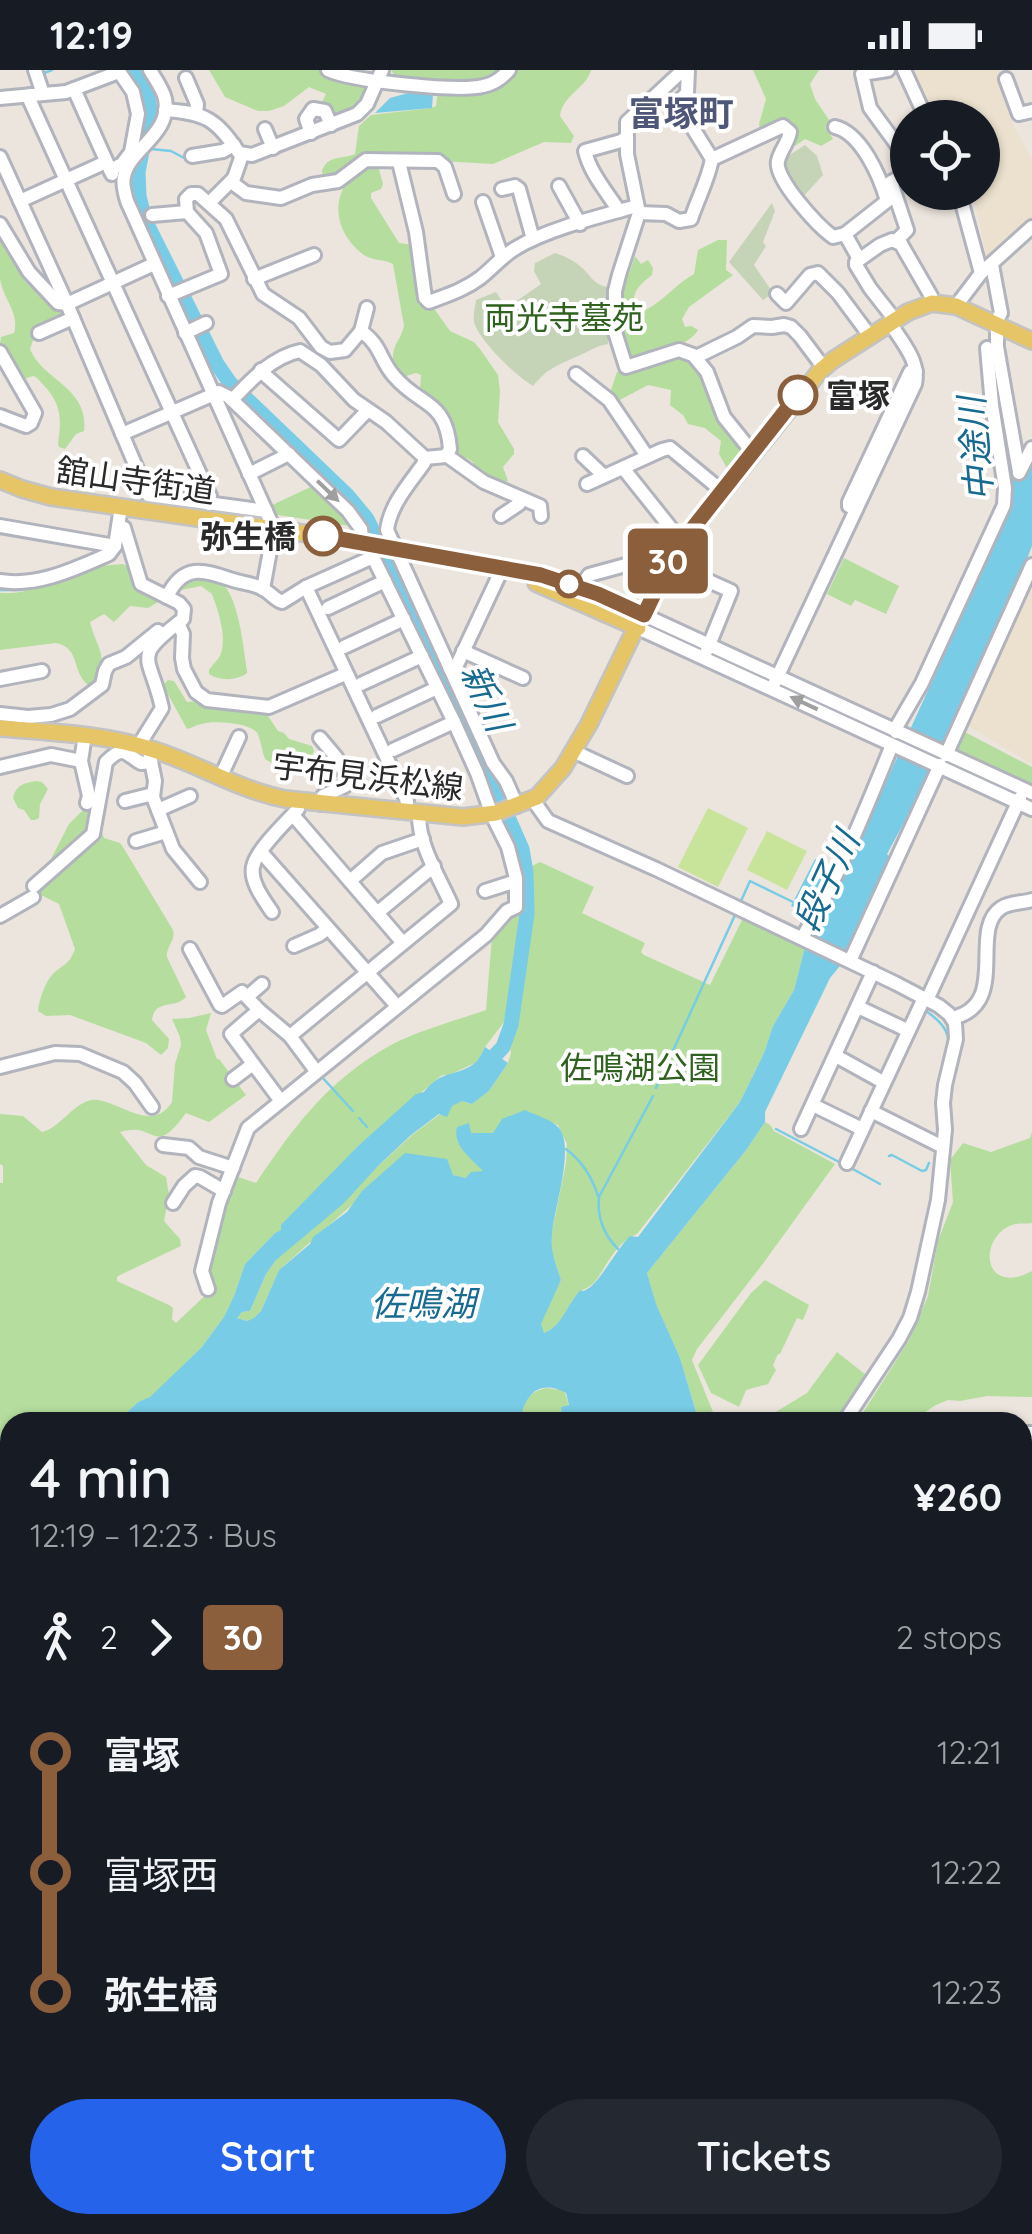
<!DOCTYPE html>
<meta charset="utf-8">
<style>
:root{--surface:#171b24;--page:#242831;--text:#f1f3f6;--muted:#9ea1a6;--accent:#2563eb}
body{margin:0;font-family:Quicksand,"Noto Sans JP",sans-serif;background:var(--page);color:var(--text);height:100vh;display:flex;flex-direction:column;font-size:38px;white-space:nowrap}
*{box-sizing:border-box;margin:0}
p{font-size:32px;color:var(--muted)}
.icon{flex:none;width:55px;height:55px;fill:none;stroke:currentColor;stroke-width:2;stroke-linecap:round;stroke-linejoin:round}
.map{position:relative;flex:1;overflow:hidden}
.panel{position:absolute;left:0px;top:1342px;width:1032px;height:822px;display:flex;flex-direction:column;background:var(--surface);border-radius:30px 30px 0 0;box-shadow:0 2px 8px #0004}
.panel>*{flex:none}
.badge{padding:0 20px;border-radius:8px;font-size:35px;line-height:65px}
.tools{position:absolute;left:890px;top:30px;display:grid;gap:20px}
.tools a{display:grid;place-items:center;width:110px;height:110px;border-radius:50%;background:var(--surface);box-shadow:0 2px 8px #0004;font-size:50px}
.map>.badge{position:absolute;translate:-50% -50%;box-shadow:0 0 0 5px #fff}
.legs{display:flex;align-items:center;gap:15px;height:110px;padding:0 30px;font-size:32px}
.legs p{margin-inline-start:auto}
.headline{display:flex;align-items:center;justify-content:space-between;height:170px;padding:0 30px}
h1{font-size:55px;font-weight:600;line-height:75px}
.button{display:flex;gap:20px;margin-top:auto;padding:20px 30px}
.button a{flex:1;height:115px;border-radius:60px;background:var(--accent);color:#fff;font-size:40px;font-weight:600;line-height:115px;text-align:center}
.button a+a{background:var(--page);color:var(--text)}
ul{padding:0 30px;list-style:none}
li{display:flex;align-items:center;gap:35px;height:120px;font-size:38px}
li i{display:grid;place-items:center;width:15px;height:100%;margin:0 12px;background:currentColor}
li i::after{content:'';width:25px;height:25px;margin:-12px;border:8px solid;border-radius:50%;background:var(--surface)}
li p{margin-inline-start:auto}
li:first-child i{background:linear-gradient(#0000 50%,currentColor 0)}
li:last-child i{background:linear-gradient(currentColor 50%,#0000 0)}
.status{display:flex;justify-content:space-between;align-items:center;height:70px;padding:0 50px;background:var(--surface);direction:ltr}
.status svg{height:28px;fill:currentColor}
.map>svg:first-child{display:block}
</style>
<div class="status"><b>12:19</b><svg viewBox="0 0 49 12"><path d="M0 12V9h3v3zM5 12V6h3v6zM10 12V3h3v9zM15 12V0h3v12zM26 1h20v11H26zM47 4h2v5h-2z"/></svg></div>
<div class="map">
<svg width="1032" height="2164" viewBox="0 0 1032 2164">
<rect width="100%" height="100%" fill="#ebe5dd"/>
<g fill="#ebe1ce">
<polygon points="912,0 1003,0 999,3 1014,44 1009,47 1032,90 1032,151 993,187 986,184 976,136 970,123 982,122 982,48 935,47"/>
<polygon points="1032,518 1032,694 963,653"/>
</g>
<g fill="#b5de9e">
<polygon points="209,0 320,0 329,6 371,15 360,37 334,49 320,36 326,24 309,17 284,36 269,41 258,41 225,27"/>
<path d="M391,0h200c-5,19 -28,24 -31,46l14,20 -3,7 -27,-1 -51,22 -122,-7 -30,19 -18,2 -1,-8c8,-16 19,-10 33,-16l4,-28 12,-11 60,-7 5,-2 2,-16 -4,-8 -39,-6z"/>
<polygon points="753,0 819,0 810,14 815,29 833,56 828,61 833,69 821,76 805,69 795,76 783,60 760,61 759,54 766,29"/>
<path d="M366,92l12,4 5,18 -2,5 -10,4v5l28,45 14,2 20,62 17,24 24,11 6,7 18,26 2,17 -2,30 16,27v5l-11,13 5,14 -8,4 -29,-16 3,-6 -7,-5 -6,4 -5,-5 -36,-68 1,-14 -5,-2 -13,4 -9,-7c-4,-26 5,-25 10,-44l-11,-62c-9,-5 -20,-3 -29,-9 -25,-18 -35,-50 -15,-76 5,-6 12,-11 17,-17z"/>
<path d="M0,165l65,81 -29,16 -6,17c13,32 59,38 54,82l-8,3 -11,15 -6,-2 -1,-4c5,-32 1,-43 -22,-66l-3,-1 -9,3 -5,-3 -19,-32 1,-7 13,-4c6,-21 -12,-35 -14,-55 0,-14 0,-29 0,-43z"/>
<path d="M718,170h9l-1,30 7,5 -44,32 -7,12 3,8 6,-1 7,4c-9,17 -56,30 -76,29l-4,-69 11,-16 6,-18 6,8 7,-4 5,8 -1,7c-14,11 -24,20 -14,38 22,-7 36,-28 56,-39l4,-24z"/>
<polygon points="674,284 688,286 700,295 747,386 733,398 727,398 719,384 721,371 705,358 688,354 683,345 670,335 671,320 648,315 616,332 611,320 617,302 623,300 632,303 641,297"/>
<polygon points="317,414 357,457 271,444 268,437"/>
<polygon points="844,488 899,516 886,544 855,530 851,536 827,524"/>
<path d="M123,494l8,4 30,32 -13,8 -18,-2 -16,16 -10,-8 -14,8c8,30 16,26 9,61l-8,4c-21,-13 -9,-39 -35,-44l-56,7v-57c33,2 61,-15 92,-25 10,-3 21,-3 31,-4z"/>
<path d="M193,505c7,1 17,2 24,5 22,10 26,68 30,90v3c-10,8 -28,8 -38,1v-4c3,-5 8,-9 11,-14 8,-18 -2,-45 -8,-62l-11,-8 -25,5 -1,-4z"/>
<path d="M168,610l6,1 13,21 11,-1 68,12 12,18 6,2 5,6 23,7 2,5 -2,4c-14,8 -33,14 -47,4 -3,-8 -4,-17 -7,-25 -6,-11 -44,-14 -56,-10 -6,1 -10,4 -15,5l-22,-40v-6z"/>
<polygon points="963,661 1032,697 1032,715 955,678"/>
<path d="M36,711l6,1 6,7 -8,15 -1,14 -4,2h-4l-7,-10 -6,-2 -5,-10c3,-13 11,-15 23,-17z"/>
<path d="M90,737l3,1 11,30 16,5 3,4 50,83c3,11 -7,16 -6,27l19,40c-12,13 -31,1 -34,23l17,19 -1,9 -7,7 -15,-12 -76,-28 -24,1 -8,-5c1,-11 7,-30 16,-38 12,-11 14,-7 21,-24l-16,-45 -18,-9 -4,-9 32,-62 12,-12z"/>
<path d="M540,792l54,25 -12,26 63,30 -4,9 3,3 66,30 33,-67 62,29 -11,43 -21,36 -9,27 -24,49 -103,132c-21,8 -30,32 -43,49 -6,6 -14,6 -19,14 -11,15 -13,28 -31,36l-4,-9 21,-44 -9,-27 -1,-17 15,-73 1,-19 -9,-19 -8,-3 -52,5 -5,6 -22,1 -14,-7 27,44 -18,7 -13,-3 -99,28 -75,67 -18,41 -7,8 -7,2 -10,-3 5,-6 8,-1 16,-37 10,-14 136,-125 39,-29 11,-5 10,3 17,-13 19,-28 3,-10 -3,-17 19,-82 6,-41 -1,-47z"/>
<path d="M513,842l11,1 -20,109 -19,25 -8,15 -28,13h-7l-85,72 -75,83 -7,3 -30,31 -11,32 -10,21 -23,31 -51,50 -12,4 -21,20h-107v732l-7,-2 -3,9v-978h3v-17l-3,-2v-50l23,2 19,16c20,-4 34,-35 56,-32 26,4 54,33 74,2l3,-38 6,-19 -1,-8 -8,-18 17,-1 22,-5 -5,17 11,29h2l27,36 -37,27 -23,-9c-34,47 -29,7 -66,19l26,33 20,12 3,18 -5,26 16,18 1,7 -61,29 -3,2v4l52,24 4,3 -1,11 4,4 35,-33 -6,-19 27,-96 24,8c40,-59 71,-102 135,-138 26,-14 66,-25 95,-35l6,-74z"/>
<polygon points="765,1052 770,1055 774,1061 835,1094 762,1195 697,1279 692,1290 717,1352 699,1352 680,1288 656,1235 647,1203 747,1079"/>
<path d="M1032,1062v91c-5,1 -11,0 -17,1 -32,8 -36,60 2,53 5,-1 10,-4 15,-6v126l-45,-1 -27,5 -12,-1 -14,6 -22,16h-55l51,-80 20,-46 10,-55 15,-39 -3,-42 13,-17 28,9 39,-14z"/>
<polygon points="765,1210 809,1235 803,1250 797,1248 780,1284 778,1284 773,1295 776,1300 768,1314 746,1320 739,1337 711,1323 698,1295 751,1223"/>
<polygon points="837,1282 866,1305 836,1352 759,1352 807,1323"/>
<path d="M547,1318l13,2 5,3 4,13 -8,1 1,15h-42c2,-19 7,-30 27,-34z"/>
<polygon points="1023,1441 1032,1448 1032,1647 1023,1654"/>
<polygon points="1032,2031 1032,2117 1023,2107 1022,2039"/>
</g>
<g fill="#c5d4b6">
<polygon points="805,75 817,86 823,105 800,130 782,99 785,88"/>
<polygon points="772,133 775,141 763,172 766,176 754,195 773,223 763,230 729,192"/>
<path d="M555,183c9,3 18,7 25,13 11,9 13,19 28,21v57c-13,2 -20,8 -32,13 -20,9 -28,11 -43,29 -17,-10 -51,-43 -58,-61 -3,-7 0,-17 1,-25l20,-8 8,12 7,1 30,-21 -7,-13 1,-8z"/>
</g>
<g fill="#c7e49a">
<polygon points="708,738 748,758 718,817 678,797"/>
<polygon points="767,761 807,781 787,820 747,800"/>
</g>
<g fill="#78cce5">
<polygon points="408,23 433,24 432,38 375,43 390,28"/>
<path d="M1032,391v85l-24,62 -61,135 -60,111 6,6 -40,90 -23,28 -65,134v10l-18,27 -100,124 9,31 24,54 19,64h-137l-1,-15 8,-2 -3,-12c-28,-15 -42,3 -46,29h-403l21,-20 12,-5 51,-49 23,-31 10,-21 11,-32 30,-31 6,-3v-5l76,-78 59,-53 8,-2c17,-23 35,-15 52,-30 2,-1 8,-13 9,-15l23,16 -19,28 -17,13 -10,-3 -10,5 -5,11 -8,-3 -28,21 -33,31 -35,38 -67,56 -10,14 -16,37 -8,1 -5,6 10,3 7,-3 7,-7 18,-41 31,-26 3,-7 34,-25 15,-21 43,-38 42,6 6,16 13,3 5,-6 12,-1c-12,-13 -31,-26 -26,-44l12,-4 2,10h22l9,-14 23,-9c10,5 28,10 34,18 16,20 -5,80 -7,106 -2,17 4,30 9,46l-20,44 3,9c17,-7 21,-23 31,-36 9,-13 2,-1 14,-9 11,-7 28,-39 41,-52l8,1 102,-135 24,-49 9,-27 21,-36 11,-43 34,-63 132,-287 35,-85 18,-41z"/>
<polygon points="815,789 830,797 805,842 791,836"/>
<polygon points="3,2081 10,2084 10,2155 661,2155 660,2164 0,2164 0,2143 5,2127 0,2125 0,2091"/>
</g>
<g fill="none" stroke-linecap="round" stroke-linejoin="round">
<g stroke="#78cce5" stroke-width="2.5">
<polyline points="44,3 52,0"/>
<polyline points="151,79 171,81 186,89"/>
<polyline points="0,520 21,520 38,516"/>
<polyline points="741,831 750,811 793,832"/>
<path d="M926,941c32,22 22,33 15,66"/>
<polyline points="321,1006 353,1041"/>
<polyline points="656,1018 735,845"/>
<polyline points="359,1048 367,1057"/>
<polyline points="776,1059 843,1094"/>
<polyline points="937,1067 939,1015"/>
<path d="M566,1079c16,12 26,28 32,47"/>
<polyline points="889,1086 892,1085 922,1101 926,1100 929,1093"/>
<polyline points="851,1098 880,1114"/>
<path d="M618,1179c-14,-14 -21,-32 -19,-52l54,-101"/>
</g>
<g stroke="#78cce5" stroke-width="15">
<polyline points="134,0 147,23 150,40 138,102 139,126 145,150 217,294 230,313 348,426 367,449 464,647 522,779 526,802 527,844 511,955 503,977 484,997"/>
<polyline points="1007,366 1016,425 1013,437"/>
</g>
<g stroke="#b1b4bd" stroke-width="18">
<g id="minor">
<polyline points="35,0 43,24"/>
<path d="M150,0c5,9 13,19 15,29 7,35 -37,51 -41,78 -2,7 1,17 3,24l147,328 -11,60"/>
<path d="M328,0c23,11 130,22 155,16 11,-2 19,-8 26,-16"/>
<polyline points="683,0 627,52 627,84 639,143 619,205 615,221 615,262 626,297 679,280 693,285 707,302 724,347 753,383"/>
<path d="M688,0l-1,23 -7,7 14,30 18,29 71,-33 7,6c-2,11 -10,19 -12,29 -4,18 40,65 55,76l12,-3 14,25"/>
<polyline points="888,0 862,4 870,38 900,79 908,93"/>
<polyline points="904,0 926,48"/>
<polyline points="186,8 197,34 196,44"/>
<polyline points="1006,9 1019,44 1032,41"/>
<polyline points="74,19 112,104"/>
<polyline points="30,25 30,31 210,426 209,434"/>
<polyline points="0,28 66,22 119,2"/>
<path d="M165,40c41,3 51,9 74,43l13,2 105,-41 10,-10 15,-34"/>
<path d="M835,57c26,6 45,49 52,74l-42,33"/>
<polyline points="265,59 273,78"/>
<polyline points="311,63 306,49 313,39 325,41 331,55"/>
<polyline points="192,86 223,81 234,75"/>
<polyline points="0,87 67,234 148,425 266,441"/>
<path d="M399,92l17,70 9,66 4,4c18,-7 35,-12 51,-24 13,-10 22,-22 36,-30 31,-19 85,-32 121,-42"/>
<polyline points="110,100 122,94 131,82 138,44 133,22 118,0"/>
<polyline points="231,112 246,123 281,128 312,115 338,111 366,90 438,91 445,97 454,124"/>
<polyline points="559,116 580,154"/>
<polyline points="502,119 515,116 519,119 533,169"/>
<polyline points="959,122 981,203"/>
<polyline points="20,131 106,92"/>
<polyline points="483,132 502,187"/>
<polyline points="209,133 234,108 242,85"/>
<path d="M619,141c-12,-19 -29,-38 -34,-60l36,-10 6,-4"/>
<path d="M639,143l27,1 13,7 12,-2c7,-21 17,-39 21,-60"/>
<polyline points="152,145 187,142"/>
<polyline points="0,154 29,202 58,233 67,234 154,194"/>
<polyline points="901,174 899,168 907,160 891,112 908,103"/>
<polyline points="992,195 1001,243 995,253"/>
<polyline points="254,209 314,185"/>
<polyline points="777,224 786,233 810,205 818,203 838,223 870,266"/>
<path d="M168,226l53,-22 -15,-41 -19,-21 -1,-13 5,-5h7l28,25 37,75 36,24 22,29 9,5 15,-2 16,-19c21,15 18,28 33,45 26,31 52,23 56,73l-4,7 -21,2"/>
<polyline points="956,236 981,203 1032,157"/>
<polyline points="895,250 870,218 856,195 856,192 880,175 892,170 901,174 931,226 932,233"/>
<polyline points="997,255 997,277 1019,402"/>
<polyline points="361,261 367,238"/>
<polyline points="39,263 73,248"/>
<polyline points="185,263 206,253"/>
<polyline points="0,282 35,343 31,353 26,356 0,346"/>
<polyline points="696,287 737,267 753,256 772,257 784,255 791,257 800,266 824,298"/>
<polyline points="261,300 265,305 339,370 368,340"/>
<polyline points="576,304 609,330 647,386"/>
<path d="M232,330c19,-20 40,-43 68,-49l21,14 33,35 32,22 38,35v6c-15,21 -34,42 -37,67l106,233 13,18 11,25"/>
<polyline points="122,364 219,322 229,327 348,441 361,459 363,474"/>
<polyline points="446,385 484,412 540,436 541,446"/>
<polyline points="583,386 603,405"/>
<polyline points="623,398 682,472"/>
<polyline points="1019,403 1032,378"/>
<polyline points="249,404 289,384"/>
<polyline points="587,414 662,380 670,378 722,421"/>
<polyline points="856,439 849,436 849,432 910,302 916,301"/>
<polyline points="501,446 519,434 521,429"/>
<polyline points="0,456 115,476"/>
<path d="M118,457l6,1 17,56 38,19 5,6 -1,10c-53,41 -33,34 -21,89l-23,37"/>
<path d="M0,511c37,6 75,-12 109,-27l6,-8 6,-39"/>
<polyline points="306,517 407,731 406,742"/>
<polyline points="580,518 589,505 655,487 731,521 707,580"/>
<path d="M167,527c16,-34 36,-27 66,-17 9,3 22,4 30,9 8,4 11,10 19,13l24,-15 67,-30"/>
<polyline points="328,538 385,511"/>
<polyline points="644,545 1032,723"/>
<polyline points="178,553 183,564 182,588 184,599 196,622 207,630 269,637 343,605"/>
<polyline points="638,558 1032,739"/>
<polyline points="344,577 404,549"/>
<polyline points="463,581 523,608"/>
<polyline points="450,599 456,597 502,499"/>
<polyline points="0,609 42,601"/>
<path d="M775,612l140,-298c5,-23 -13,-42 -25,-61"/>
<polyline points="361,614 422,586"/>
<polyline points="0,644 28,647 51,645 70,639 102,615 105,601 109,594 126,587 158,561"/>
<polyline points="377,646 437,618"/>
<polyline points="896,662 897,656 922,613 1004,435 1005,418 992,335 987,278"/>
<polyline points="85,665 81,691 89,726 87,733"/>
<polyline points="320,668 336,687 349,711 345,716 323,726 321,734"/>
<polyline points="393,680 454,652"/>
<polyline points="573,681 627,706"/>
<polyline points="946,685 1032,495"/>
<polyline points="150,686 155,711 153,727 173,779 200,812"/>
<polyline points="0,697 51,685 81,691"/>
<polyline points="221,706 239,667"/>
<polyline points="533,730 548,751 656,799 895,913 939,936 949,944 955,953 956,969 945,1015 943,1033 945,1060 938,1130 918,1222 910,1248 899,1269 844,1352"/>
<polyline points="125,731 153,724"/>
<polyline points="158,740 190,726"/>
<polyline points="293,745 403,873"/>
<polyline points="136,771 166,762"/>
<polyline points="261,782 397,936"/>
<polyline points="350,811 382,783 423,769"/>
<path d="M34,816l59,-52 13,-72c18,-18 19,-8 35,1l10,-1"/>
<polyline points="485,821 516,811"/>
<path d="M272,842c-8,-12 -22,-30 -19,-45 2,-16 34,-46 45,-58"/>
<polyline points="377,843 434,796"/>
<polyline points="0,846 33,827"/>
<path d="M802,868c37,-61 63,-127 90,-193"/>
<polyline points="294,876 319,865 327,859"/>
<polyline points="190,879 220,935 222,936 242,922 259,940 290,966"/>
<polyline points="850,891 940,695"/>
<polyline points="247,927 262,914"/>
<polyline points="927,930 1020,728"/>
<polyline points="858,937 907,960"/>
<polyline points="259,940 231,964 280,1030"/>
<path d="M952,948c59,-13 16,-88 49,-110 8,-6 21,-5 31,-8"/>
<polyline points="836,986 883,1012"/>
<polyline points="0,997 55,983 80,984 123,1002 135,1013 152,1037"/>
<path d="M316,1001l-26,-35 161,-132c-12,-27 -33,-60 -32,-90"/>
<polyline points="233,1009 253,994"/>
<polyline points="813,1035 862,1059"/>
<polyline points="871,1041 943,1077"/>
<polyline points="801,1059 873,902"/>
<polyline points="163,1075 189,1078 199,1087 233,1098"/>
<polyline points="847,1093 924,928"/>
<polyline points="173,1133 184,1116 195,1106 200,1107 224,1121"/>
<polyline points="208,1219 202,1201 219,1133 248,1058 486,865 507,841 516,837 516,808 508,777 492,745 477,703 454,652 373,487 371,476"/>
<polyline points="1022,1363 1032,1363"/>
<polyline points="1022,1714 1032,1700"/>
<polyline points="1022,1728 1032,1734"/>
<polyline points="1022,1826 1032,1812"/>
<polyline points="1022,1846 1032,1832"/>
<polyline points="1022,1908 1032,1914"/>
<polyline points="1022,1950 1032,1936"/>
<polyline points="1022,2031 1032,2025"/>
<polyline points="1022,2145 1032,2150"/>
<polyline points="701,2164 703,2155"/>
</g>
</g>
<g stroke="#c3c3c3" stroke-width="20">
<g id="major">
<polyline points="0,410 22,419 51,427 323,466 541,505 598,524 644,545"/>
<polyline points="536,513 638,558"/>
<path d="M0,658c52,4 104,6 154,22 44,14 85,40 131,49l178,18 33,-4 41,-16 26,-29 26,-44 81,-166 149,-186 14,-12 75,-48 24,-9 24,3 76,35"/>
</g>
</g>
<use href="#minor" stroke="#fff" stroke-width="12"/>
<use href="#major" stroke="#e6c567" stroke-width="15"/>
</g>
<defs><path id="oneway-solid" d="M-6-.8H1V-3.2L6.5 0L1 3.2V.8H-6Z" transform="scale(2.5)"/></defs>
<g fill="#9f9f9f">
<use href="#oneway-solid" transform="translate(328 421) rotate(44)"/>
<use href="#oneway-solid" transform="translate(804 633) rotate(-155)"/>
</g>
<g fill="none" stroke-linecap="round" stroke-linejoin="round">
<g stroke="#fff" stroke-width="22">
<polyline id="line-1" points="323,466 541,505 598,524 644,545 674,482 798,325"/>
</g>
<use href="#line-1" stroke="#8b5e3c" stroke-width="15"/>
</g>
<g fill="#fff" stroke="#8b5e3c" stroke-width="5">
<circle cx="798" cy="325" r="18"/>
<circle cx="323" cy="466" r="18"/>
<circle cx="569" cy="514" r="12"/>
</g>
<g text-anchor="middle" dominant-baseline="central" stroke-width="8" stroke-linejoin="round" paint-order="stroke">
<g font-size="32" fill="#2f621f" stroke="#fff">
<text x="564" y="247">両光寺墓苑</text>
<text x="640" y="997">佐鳴湖公園</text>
</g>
<g font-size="32" font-weight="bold" fill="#2a2a2a" stroke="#fff" text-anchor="start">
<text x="826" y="325">富塚</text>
<text x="296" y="466" text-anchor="end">弥生橋</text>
</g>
<g font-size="32" fill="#2a2a2a" stroke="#fff">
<text transform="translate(136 410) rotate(8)">舘山寺街道</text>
<text transform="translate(368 706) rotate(7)">宇布見浜松線</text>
</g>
<g font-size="35" font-weight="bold" fill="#4e5777" stroke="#fff">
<text x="681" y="43">富塚町</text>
</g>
<g font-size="35" font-style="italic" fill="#176b91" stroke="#fff">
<text transform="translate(975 379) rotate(-95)">中途川</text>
<text transform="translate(487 627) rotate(65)">新川</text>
<text transform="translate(826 811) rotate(-65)">段子川</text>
<text x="423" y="1233">佐鳴湖</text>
</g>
</g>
</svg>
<div class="tools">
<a><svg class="icon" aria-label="locate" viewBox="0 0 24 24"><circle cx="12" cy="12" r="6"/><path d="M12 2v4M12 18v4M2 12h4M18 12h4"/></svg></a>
</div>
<b class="badge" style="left:668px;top:491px;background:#8b5e3c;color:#fff">30</b>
<section class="panel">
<div class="headline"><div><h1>4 min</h1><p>12:19 – 12:23 · Bus</p></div><b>¥260</b></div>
<div class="legs"><svg class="icon" aria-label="walk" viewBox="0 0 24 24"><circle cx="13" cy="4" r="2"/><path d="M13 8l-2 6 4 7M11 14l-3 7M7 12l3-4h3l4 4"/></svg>2<svg class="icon" aria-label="forward" viewBox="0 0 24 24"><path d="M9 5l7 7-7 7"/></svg><b class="badge" style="background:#8b5e3c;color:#fff">30</b><p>2 stops</p></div>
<ul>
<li><i style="color:#8b5e3c"></i><b>富塚</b><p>12:21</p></li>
<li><i style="color:#8b5e3c"></i><span>富塚西</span><p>12:22</p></li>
<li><i style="color:#8b5e3c"></i><b>弥生橋</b><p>12:23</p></li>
</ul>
<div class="button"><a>Start</a><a>Tickets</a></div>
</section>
</div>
